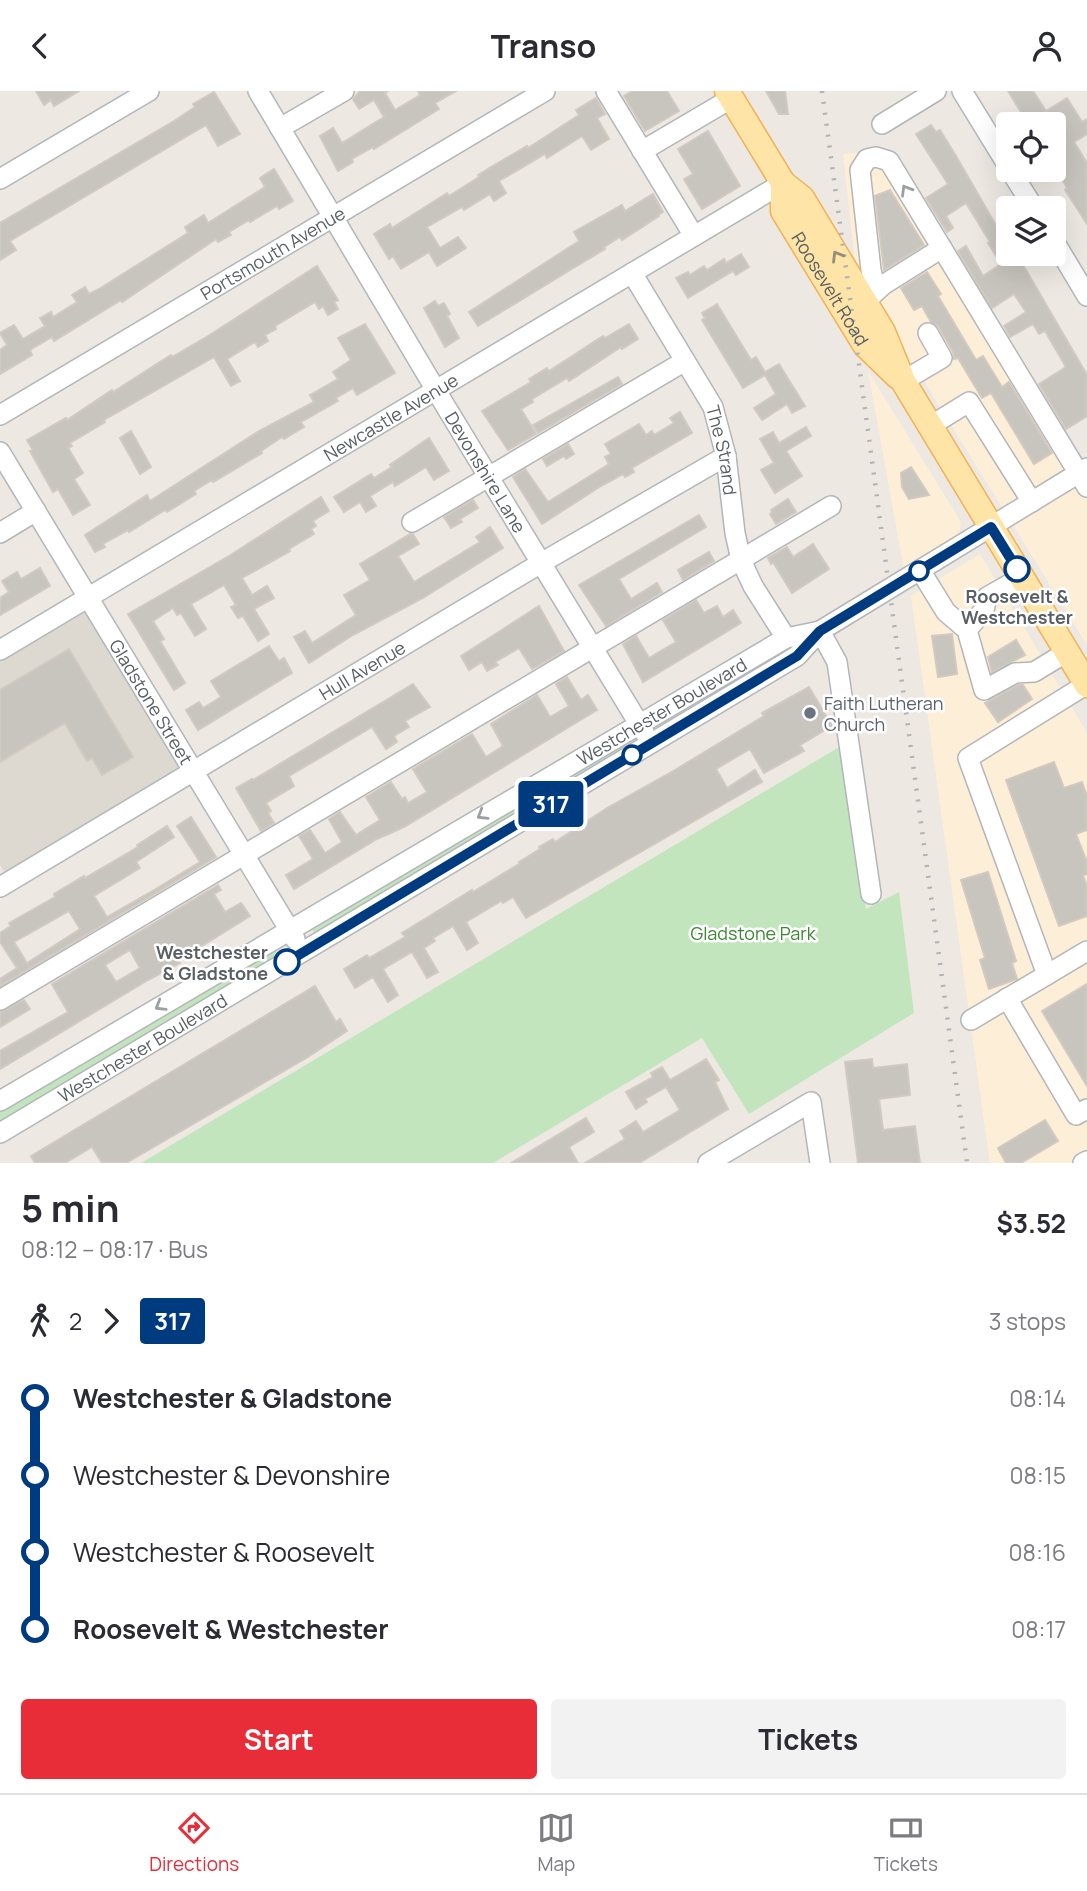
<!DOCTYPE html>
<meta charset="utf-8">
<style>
:root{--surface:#fff;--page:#f2f2f3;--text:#2b2b33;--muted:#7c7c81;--line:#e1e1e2;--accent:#e82d38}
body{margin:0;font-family:Manrope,sans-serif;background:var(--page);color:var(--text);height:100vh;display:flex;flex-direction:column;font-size:26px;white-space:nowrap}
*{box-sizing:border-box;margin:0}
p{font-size:23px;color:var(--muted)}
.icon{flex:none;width:38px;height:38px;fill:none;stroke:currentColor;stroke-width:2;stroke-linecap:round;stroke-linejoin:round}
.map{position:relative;height:1072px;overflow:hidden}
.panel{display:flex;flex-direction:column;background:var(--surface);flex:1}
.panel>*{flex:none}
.badge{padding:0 14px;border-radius:5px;font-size:24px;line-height:46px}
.controls{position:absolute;left:996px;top:21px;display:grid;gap:14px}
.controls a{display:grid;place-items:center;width:70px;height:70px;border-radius:7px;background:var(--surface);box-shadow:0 7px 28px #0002;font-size:35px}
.map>.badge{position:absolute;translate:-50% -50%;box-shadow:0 0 0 4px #fff}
.legs{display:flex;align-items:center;gap:10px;height:77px;padding:0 21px;font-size:23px}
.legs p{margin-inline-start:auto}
.summary{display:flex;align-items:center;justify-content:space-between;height:119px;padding:0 21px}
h1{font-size:38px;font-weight:700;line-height:52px}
.cta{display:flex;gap:14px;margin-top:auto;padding:14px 21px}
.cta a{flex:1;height:80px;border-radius:7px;background:var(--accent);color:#fff;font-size:28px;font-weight:700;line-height:80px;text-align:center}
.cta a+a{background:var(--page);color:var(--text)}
ul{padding:0 21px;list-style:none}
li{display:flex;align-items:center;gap:24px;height:77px;font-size:26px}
li i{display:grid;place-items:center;width:10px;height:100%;margin:0 9px;background:currentColor}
li i::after{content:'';width:18px;height:18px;margin:-9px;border:5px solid;border-radius:50%;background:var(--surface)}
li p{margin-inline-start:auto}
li:first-child i{background:linear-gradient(#0000 50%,currentColor 0)}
li:last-child i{background:linear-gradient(currentColor 50%,#0000 0)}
header{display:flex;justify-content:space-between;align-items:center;height:91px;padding:0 21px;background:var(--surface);font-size:32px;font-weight:700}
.tab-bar{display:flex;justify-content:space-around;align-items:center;height:98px;border-top:2px solid var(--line);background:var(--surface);font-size:19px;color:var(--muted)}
.tab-bar a{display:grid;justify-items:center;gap:4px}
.tab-bar .active{color:var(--accent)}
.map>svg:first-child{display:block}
</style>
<header><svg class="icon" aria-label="back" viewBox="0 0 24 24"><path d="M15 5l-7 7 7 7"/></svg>Transo<svg class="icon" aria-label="person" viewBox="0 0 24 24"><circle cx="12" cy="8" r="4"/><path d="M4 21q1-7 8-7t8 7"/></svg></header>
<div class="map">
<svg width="1087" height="1072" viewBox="0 0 1087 1072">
<rect width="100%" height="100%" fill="#ede9e2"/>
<g fill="#fdefd7">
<polygon points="857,62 880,63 1087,397 1087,554 856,180 843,63"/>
<polygon points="868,280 961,431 958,449 905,484"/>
<polygon points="980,463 1087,642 1087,1072 990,1072 911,505"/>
</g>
<polygon fill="#ddd8d0" points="83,522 88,524 179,676 177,681 6,784 0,774 0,570"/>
<g fill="#c3e5be">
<polygon points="622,651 626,658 316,842 313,840 313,836"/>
<polygon points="841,655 866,818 899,801 914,922 749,1023 702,947 493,1072 141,1072"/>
<polygon points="275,858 279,865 0,1033 0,1020 271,859"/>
</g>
<g fill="#c8c4be" stroke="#d2cac0" stroke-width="2" fill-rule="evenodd">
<polygon points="36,0 79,0 54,15 51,9 44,14"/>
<polygon points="360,0 388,0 385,2 395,19 420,4 418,0 456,0 435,12 439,18 374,58 373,56 352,68 353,71 338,80 320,45 333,37 342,52 384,26 374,9 359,18 353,8"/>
<polygon points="632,0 667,0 679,20 645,40 624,5"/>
<polygon points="766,0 785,0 788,23 779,23"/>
<polygon points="1008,0 1033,0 1046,20 1067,7 1082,31 1087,28 1087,43 1074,51 1087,72 1087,133 1065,99 1067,97 1054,74 1054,33 1034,33 1028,24 1024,26"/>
<polygon points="214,1 240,43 218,55 206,34 10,150 16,159 0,169 0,132 174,30 195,16 193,13"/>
<polygon points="596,7 605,23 597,27 609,48 591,59 582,45 547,67 545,63 499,90 506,102 494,110 490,103 464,119 462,116 427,136 440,157 458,146 466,157 437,175 429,161 401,178 393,165 389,168 374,143 390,133 392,137 447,102 449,105 479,86 478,84 491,76 527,55 528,57 579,24 576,19"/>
<polygon points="931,34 936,41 940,39 956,65 1008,155 1008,163 1016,164 1026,179 1087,284 1087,325 1066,338 1039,293 1066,276 1045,240 1039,243 1033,233 1010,246 1004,235 1026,221 1014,203 992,217 958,160 966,155 983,185 1001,173 988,152 990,151 966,112 946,125 953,137 947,141 926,107 948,93 916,43"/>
<polygon points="708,40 740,95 702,118 684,88 693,83 678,58"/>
<polygon points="274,78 293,110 279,118 277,115 250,131 249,129 229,141 231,144 218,151 216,148 122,211 121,209 54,250 52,246 30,259 32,264 0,283 0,259 7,254 0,242 14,234 23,248 45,235 40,227 51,221 53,226 77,211 72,204 85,196 89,203 99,198 188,142 185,136 204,124 208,132 265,96 260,87"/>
<polygon points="890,99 924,154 884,179 875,105"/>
<polygon points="653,103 663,121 658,124 659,125 622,149 620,146 604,156 605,158 575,176 478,235 469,221 579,150 574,141 622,114 625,120"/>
<polygon points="741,163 749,176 736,184 733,180 688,207 676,187 688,181 690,184 704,175 707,179 724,168 726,172"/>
<polygon points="317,175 338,209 334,211 338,218 328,224 323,215 319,218 315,211 275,235 276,238 265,244 268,250 258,256 255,251 227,268 240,290 231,295 214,266 104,329 105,331 70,352 72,355 68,357 83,382 74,388 90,414 73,424 58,398 53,401 30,360 33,359 27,349 66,327 67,329 112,299 113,301 171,264 172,266 208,245"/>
<polygon points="927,181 941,203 938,205 976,269 983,265 1002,296 1009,291 1052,362 1034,373 991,302 982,307 958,267 954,268 953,261 938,235 931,231 922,215 914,219 901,197"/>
<polygon points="435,210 438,215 444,212 450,223 447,225 459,247 445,256 424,217"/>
<polygon points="717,213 751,269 756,266 765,281 779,273 805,315 792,322 787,313 762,329 754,317 776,303 765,284 743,297 702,229 705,227 702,222"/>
<polygon points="365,233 395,282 357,304 353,297 336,307 338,310 301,331 304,336 284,348 282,346 261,360 262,362 213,391 212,389 194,400 196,403 167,421 165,419 129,441 128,439 103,453 105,456 95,461 85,444 147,404 150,410 259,340 314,311 310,304 338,288 333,281 351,269 338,247"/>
<polygon points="629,233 638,248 622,258 621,256 569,290 567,287 532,308 533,311 521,318 536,343 508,359 482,320 531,291 529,288 547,277 549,280 603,245 605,247"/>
<polygon points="618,286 622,293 538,342 533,334"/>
<polygon points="680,321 692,342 632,377 634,381 625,386 623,383 601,395 542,433 513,386 525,378 548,411 609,373 605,366 611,363 605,353 639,333 646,344 652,340 654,344 674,332 670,327"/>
<polygon points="806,336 811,345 786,360 802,385 775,402 761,379 774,372 760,348 773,341 779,352"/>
<polygon points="131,340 151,376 140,383 120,347"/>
<polygon points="429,347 449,380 434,389 426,376 395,395 393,391 370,405 376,415 366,421 360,411 344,421 334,406 371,383 374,387 392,376 390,374"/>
<polygon points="568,353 574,363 566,368 564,365 547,375 543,368"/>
<polygon points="911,376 929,404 909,408 902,396 901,382"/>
<polygon points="321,406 329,420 313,430 316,435 311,438 314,443 289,458 290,460 242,487 252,504 267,495 274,507 254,518 269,543 258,550 243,525 238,527 231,516 236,514 224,494 191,513 206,538 195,545 181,522 177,524 173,517 153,530 164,548 160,550 185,592 174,599 128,523 229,465"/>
<polygon points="788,408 796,421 776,433 770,423 772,421 771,419"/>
<polygon points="473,409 478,417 460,428 462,431 451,437 444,426"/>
<polygon points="699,424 706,436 619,488 631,508 657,492 662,501 606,535 579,494"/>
<polygon points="490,436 503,457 423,507 353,544 309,572 294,546 305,540 312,552 356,524 344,504 370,489 360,473 410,443 413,443 419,453 398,465 414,491 480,451 476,446"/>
<polygon points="813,453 829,478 792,502 773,471 771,473 768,467 787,456 793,466"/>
<polygon points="709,461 714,470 683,489 678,479"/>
<polygon points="40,477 50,495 0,524 0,507 9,501 2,490 17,481 21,488"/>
<polygon points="696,509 704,522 717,515 723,526 733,519 741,532 643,591 623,553 636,545 649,567 676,551 663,529"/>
<polygon points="539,515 564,560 532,578 519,557 495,571 498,574 487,580 482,571 469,579 461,565"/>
<polygon points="952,543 957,583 938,586 932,545"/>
<polygon points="1016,549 1025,564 992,581 988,566"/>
<polygon points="269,555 279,570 284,567 292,582 198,639 186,619 199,611 203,617 221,606 211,590"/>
<polygon points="69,558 133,666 102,684 92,667 87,670 65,632 0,671 0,599"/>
<polygon points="567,586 581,609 588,604 597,619 404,736 377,748 294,798 286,784 313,768 299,745 310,739 325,762 342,751 329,728 340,721 356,744 380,729 366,706 391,691 402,708 405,706 408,712 427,701 413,678 472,643 486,666 503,655 491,633 537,604 550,626 569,615 556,593"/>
<polygon points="413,593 430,616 405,630 409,636 394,645 397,651 386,658 372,636 289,685 294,695 266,712 271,720 268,722 274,732 261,740 236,697 252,688 253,689"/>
<polygon points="1018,594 1023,594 1032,608 998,631 985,612"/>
<polygon points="809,596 832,635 800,654 804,660 764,682 750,658 716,678 727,697 755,679 762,691 526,827 513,806 503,812 501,810 466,831 478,852 467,859 453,835 433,847 435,850 424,857 438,881 427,887 412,861 383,878 398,904 388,911 373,886 355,897 344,878 367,864 369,867 405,846 402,842 472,799 473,801 519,773 519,771 540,758 539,756 553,748 555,751 607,717 675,679 764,625 762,622"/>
<polygon points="1054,671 1064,697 1082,691 1087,705 1087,739 1076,743 1087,771 1087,783 1083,784 1087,796 1087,825 1059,835 1006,689"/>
<path d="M191,726l25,40 -216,129v-7l17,-11 -17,-26v-9l11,-7 -2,-3 46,-26 -1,-3 30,-18 1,2 53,-31 -1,-2 30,-19 7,11 -38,25 4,6 -46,28 13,21 47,-27 46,-28 -23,-36zM69,820l11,18 -53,34 -13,-21z"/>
<polygon points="988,781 1016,870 1012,872 1017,888 989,898 980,869 985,867 961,789"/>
<path d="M218,794l3,5 -7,4 11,18 16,-9 9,13 -72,45 2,2 -32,17 -148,89v-18l68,-39 -16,-28zM130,859l10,18 -24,14 -11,-17z"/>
<polygon points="1087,893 1087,995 1042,920"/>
<polygon points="315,895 336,931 340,928 347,940 308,966 126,1072 102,1072 92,1056 65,1072 35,1072 31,1065"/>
<polygon points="24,909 30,918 0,936 0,921"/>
<polygon points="706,968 719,989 715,991 728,1018 639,1072 585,1072 625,1048 620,1040 636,1030 643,1041 680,1019 666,996 645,1008 647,1011 636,1018 626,1001 653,986 651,982 662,976 670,989"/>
<polygon points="872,968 873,977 907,973 910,1004 879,1008 883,1039 915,1035 920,1072 858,1072 845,971"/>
<polygon points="586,1027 594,1041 569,1056 578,1072 511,1072"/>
<polygon points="1045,1029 1058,1050 1021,1072 1006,1072 998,1057"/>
</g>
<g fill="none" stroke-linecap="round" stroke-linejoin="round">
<g stroke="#b3b6b9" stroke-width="22">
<g id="minor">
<path id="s1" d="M258,0l188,316 198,325"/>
<polyline points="606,0 694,145"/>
<polyline points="962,0 1008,75"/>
<polyline points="882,33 936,0"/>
<polyline points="280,37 344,0"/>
<polyline points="642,60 732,7"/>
<polyline points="1010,79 1034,117"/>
<polyline points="0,88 149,0"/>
<polyline points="1054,150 1087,205"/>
<path id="s2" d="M632,182l81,134 13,49 9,77 6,27 12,26 33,52"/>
<polyline points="876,200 871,179 860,79 867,68 876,66 889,70 1087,396"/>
<polyline points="868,208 883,194 942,157"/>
<polyline points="903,290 942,267 928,242"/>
<path id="s3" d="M0,324l545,-324"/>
<polyline points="930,335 969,311 1032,411"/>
<path id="s4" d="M0,361l295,487"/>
<polyline points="412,431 685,270"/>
<polyline points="0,442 36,420"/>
<polyline points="920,479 946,521 967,539 984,599 1015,582 1034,581 1067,561"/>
<polyline points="967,539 984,519 987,506 1022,486"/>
<polyline points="820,540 837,571 871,803"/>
<path id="s5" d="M0,559l783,-467"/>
<path id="s6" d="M0,796l541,-324 185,-107"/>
<polyline points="1047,884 968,667 1087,593"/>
<polyline points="1007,907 1076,1024 1087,1018"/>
<polyline points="0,909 831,415"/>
<polyline points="971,929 1087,860"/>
<path id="s7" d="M0,1010l786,-463 34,-7"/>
<path id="s8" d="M0,1042l797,-477 23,-25 267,-163"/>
<polyline points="708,1072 811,1011 820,1072"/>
<polyline points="1083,1072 1087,1070"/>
</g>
</g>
<g stroke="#f0b158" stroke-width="27">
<g id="major">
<polyline points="727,0 783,92 802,107 883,241 903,290 1087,594"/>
<path id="s9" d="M783,92v28l82,134 32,31"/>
</g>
</g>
<use href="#minor" stroke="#fff" stroke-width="19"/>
<use href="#major" stroke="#fee4a6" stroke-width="24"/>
<polyline stroke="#b1b2b3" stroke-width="4.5" stroke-dasharray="2 9" stroke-linecap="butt" points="822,0 967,1072"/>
</g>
<defs><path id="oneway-chevron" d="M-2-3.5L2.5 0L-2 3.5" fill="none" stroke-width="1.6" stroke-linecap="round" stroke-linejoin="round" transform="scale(1.75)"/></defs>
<g stroke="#9c9fa1">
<use href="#oneway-chevron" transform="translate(906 99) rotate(-121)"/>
<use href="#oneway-chevron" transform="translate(482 724) rotate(149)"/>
<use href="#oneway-chevron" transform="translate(160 915) rotate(149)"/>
</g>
<use stroke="#938e7a" href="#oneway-chevron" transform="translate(837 165) rotate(-121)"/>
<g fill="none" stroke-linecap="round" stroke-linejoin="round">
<g stroke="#fff" stroke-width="16">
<polyline id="line-1" points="287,871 797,565 820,540 991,436 1017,478"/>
</g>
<use href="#line-1" stroke="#003b80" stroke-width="10"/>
</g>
<g fill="#fff" stroke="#003b80" stroke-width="3.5">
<circle cx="1017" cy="478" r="12"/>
<circle cx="919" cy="480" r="9"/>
<circle cx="632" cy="664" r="9"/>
<circle cx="287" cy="871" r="12"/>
</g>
<circle fill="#6b7280" stroke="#fff" stroke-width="2.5" cx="810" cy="622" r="7"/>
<g text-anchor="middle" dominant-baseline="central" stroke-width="5" stroke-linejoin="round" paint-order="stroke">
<g font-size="18" fill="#5a5f63" stroke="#fff">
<text stroke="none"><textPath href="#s3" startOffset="317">Portsmouth Avenue</textPath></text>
<text stroke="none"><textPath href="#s9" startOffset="119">Roosevelt Road</textPath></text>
<text stroke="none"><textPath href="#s5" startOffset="455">Newcastle Avenue</textPath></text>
<text stroke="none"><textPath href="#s2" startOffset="201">The Strand</textPath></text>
<text stroke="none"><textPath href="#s1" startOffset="444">Devonshire Lane</textPath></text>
<text stroke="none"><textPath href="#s6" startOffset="422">Hull Avenue</textPath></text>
<text stroke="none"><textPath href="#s4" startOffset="292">Gladstone Street</textPath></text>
<text stroke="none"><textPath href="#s7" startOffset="768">Westchester Boulevard</textPath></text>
<text stroke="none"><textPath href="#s8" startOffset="166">Westchester Boulevard</textPath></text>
</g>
<g font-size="18" font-weight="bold" fill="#5a5f63" stroke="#fff">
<text x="1017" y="505">Roosevelt &amp;<tspan x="1017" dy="21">Westchester</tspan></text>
<text x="268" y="861" text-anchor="end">Westchester<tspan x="268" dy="21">&amp; Gladstone</tspan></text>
</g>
<g font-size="18" fill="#5b616d" stroke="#fff" text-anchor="start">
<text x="824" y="612">Faith Lutheran<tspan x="824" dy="21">Church</tspan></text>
</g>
<g font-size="18" fill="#3d8636" stroke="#fff">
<text x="753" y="842">Gladstone Park</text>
</g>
</g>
</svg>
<div class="controls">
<a><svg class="icon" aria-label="locate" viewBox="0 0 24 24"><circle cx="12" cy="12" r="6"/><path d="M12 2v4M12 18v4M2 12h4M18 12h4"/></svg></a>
<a><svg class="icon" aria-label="layers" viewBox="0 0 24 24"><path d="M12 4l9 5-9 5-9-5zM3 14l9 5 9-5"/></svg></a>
</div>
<b class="badge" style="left:551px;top:713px;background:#003b80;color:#fff">317</b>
</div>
<section class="panel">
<div class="summary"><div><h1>5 min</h1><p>08:12 – 08:17 · Bus</p></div><b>$3.52</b></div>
<div class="legs"><svg class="icon" aria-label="walk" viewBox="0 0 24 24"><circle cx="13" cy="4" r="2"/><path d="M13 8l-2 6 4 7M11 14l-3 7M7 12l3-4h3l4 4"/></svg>2<svg class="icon" aria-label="forward" viewBox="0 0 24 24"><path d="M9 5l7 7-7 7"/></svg><b class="badge" style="background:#003b80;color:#fff">317</b><p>3 stops</p></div>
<ul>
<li><i style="color:#003b80"></i><b>Westchester &amp; Gladstone</b><p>08:14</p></li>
<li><i style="color:#003b80"></i><span>Westchester &amp; Devonshire</span><p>08:15</p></li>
<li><i style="color:#003b80"></i><span>Westchester &amp; Roosevelt</span><p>08:16</p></li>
<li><i style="color:#003b80"></i><b>Roosevelt &amp; Westchester</b><p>08:17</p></li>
</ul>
<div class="cta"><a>Start</a><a>Tickets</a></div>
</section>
<nav class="tab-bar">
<a class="active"><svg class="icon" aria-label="directions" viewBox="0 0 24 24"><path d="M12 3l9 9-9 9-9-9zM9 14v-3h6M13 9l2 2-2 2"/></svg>Directions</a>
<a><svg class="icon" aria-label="map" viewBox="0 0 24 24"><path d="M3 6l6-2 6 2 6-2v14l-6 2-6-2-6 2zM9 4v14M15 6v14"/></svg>Map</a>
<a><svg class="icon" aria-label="tickets" viewBox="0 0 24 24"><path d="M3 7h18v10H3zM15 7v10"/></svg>Tickets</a>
</nav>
